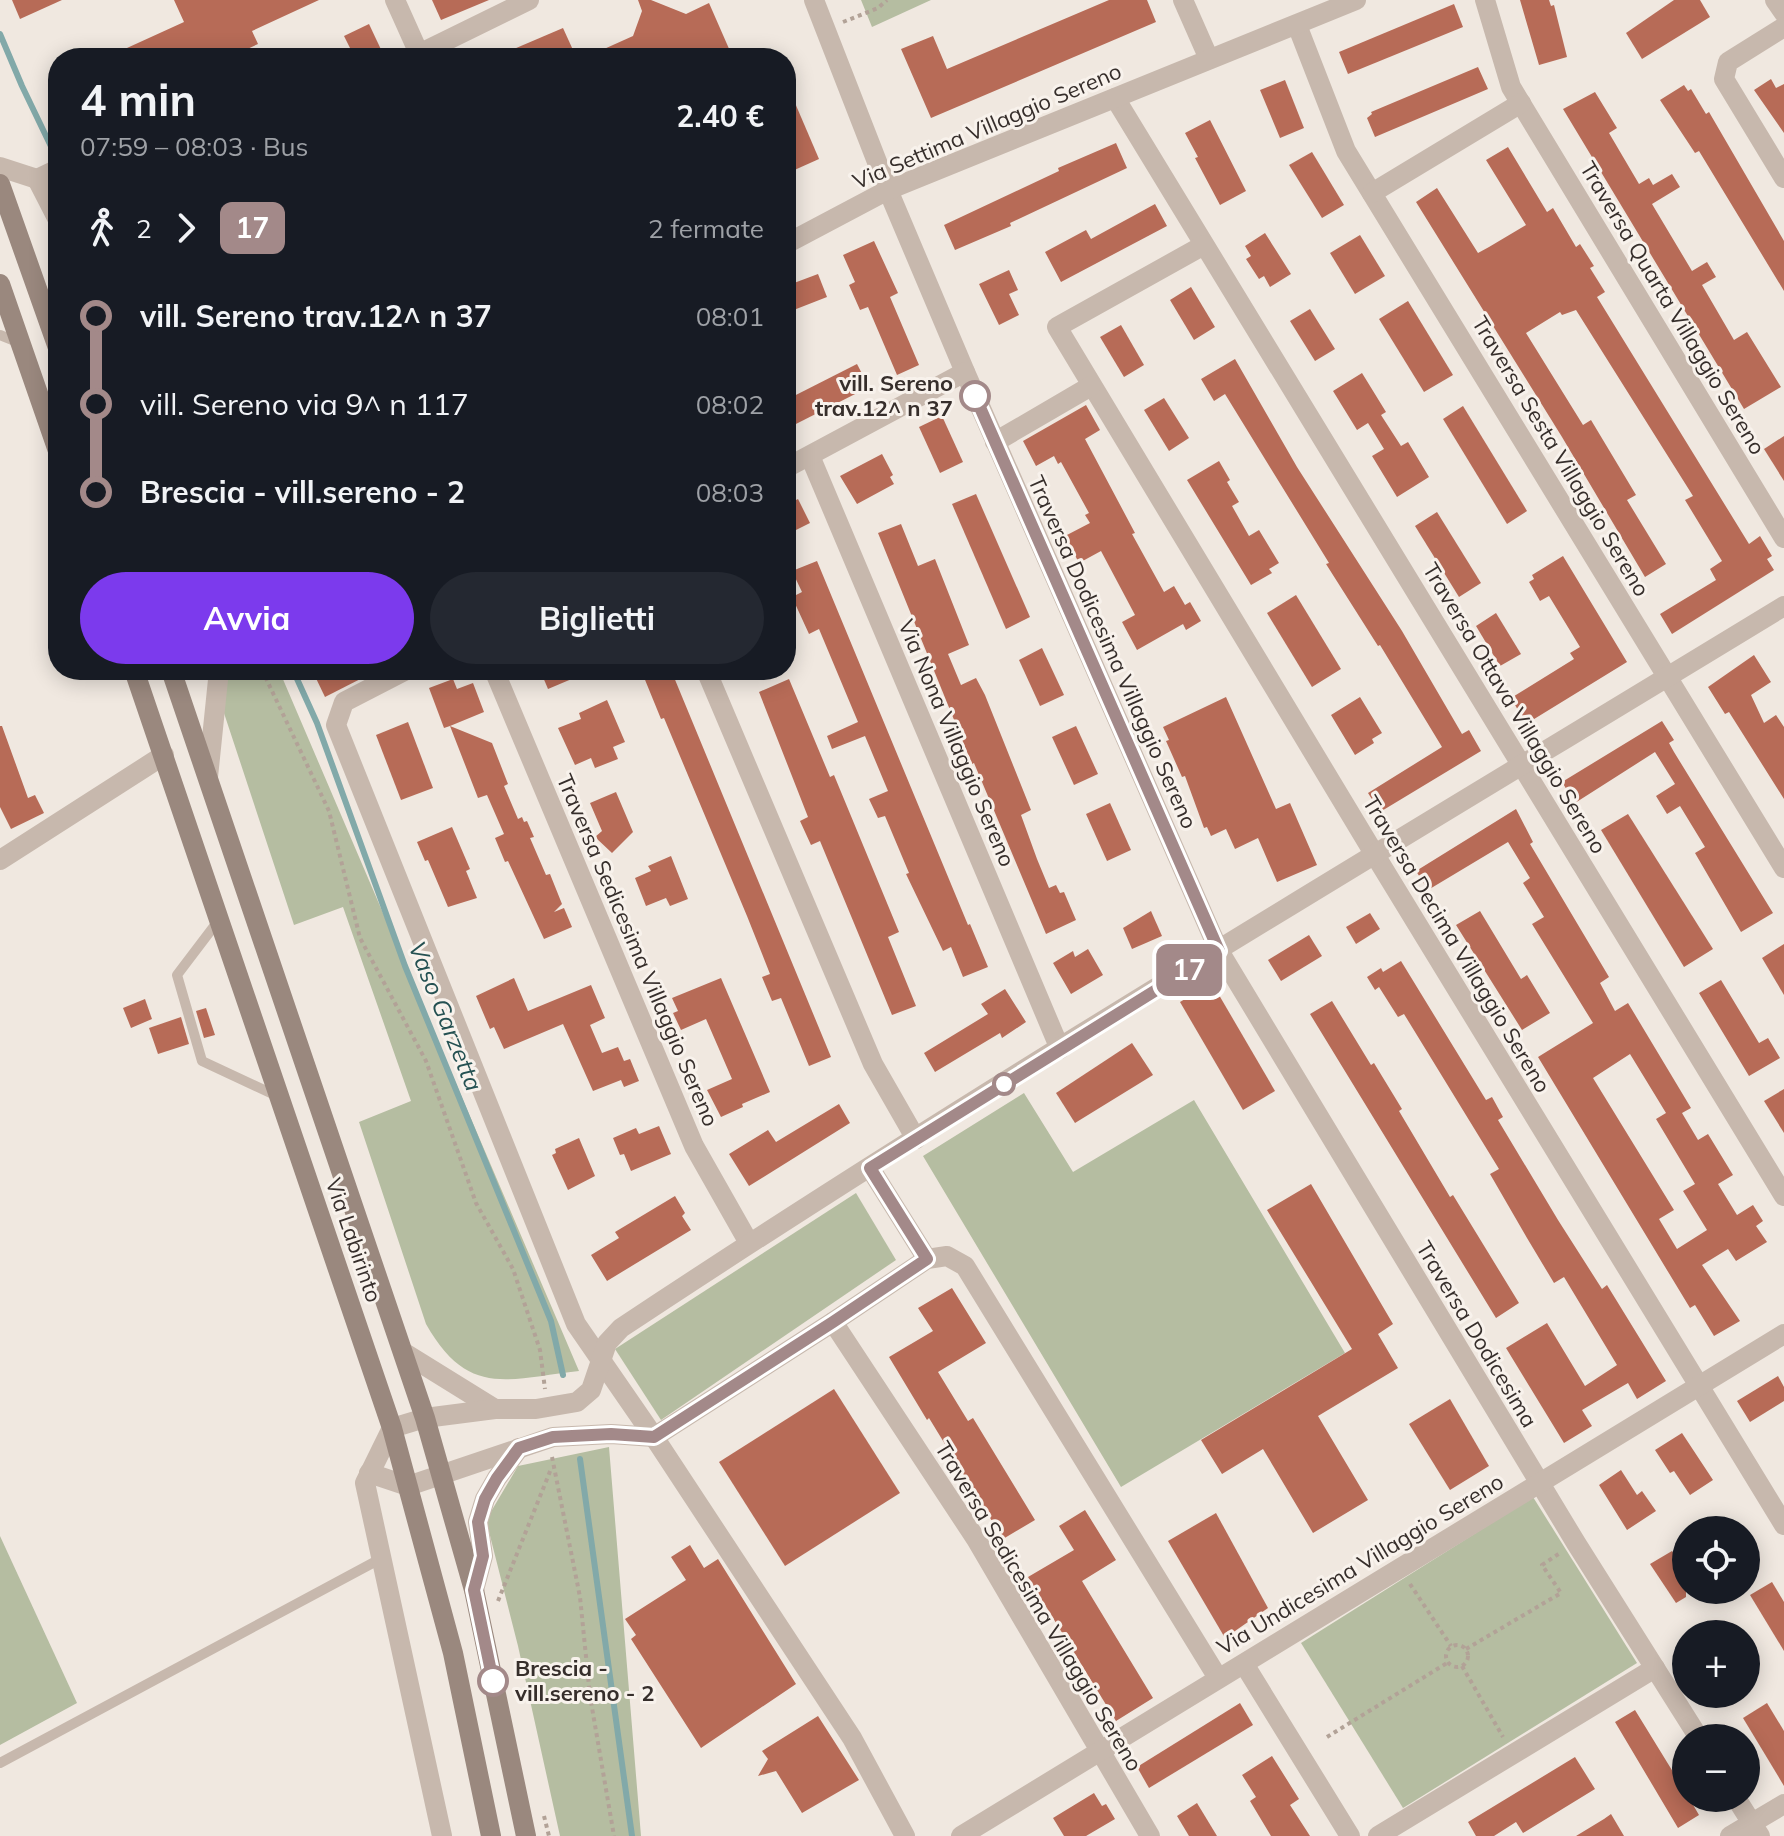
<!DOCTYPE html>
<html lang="it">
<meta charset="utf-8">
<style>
:root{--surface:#171b24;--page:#242831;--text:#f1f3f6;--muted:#9ea1a6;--accent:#7c3aed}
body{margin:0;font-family:Mulish,sans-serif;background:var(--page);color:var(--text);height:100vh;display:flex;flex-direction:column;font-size:30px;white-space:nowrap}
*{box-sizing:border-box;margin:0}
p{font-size:26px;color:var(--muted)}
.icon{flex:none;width:44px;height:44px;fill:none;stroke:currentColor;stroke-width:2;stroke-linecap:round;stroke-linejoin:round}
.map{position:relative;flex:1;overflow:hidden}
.side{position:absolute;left:48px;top:48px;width:748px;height:632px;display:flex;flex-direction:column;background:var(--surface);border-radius:32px;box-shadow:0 4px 20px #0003}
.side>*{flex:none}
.badge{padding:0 16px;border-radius:12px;font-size:28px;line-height:52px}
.fabs{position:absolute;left:1672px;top:1516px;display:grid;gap:16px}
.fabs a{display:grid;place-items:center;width:88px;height:88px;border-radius:50%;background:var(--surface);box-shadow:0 4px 20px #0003;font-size:40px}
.map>.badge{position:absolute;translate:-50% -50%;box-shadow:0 0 0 4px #fff}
.legs{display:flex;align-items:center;gap:12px;height:88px;padding:0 32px;font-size:26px}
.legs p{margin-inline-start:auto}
.overview{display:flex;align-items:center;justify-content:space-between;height:136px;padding:0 32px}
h1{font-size:44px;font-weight:700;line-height:60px}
.primary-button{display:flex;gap:16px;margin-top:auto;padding:16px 32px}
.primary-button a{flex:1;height:92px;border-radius:48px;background:var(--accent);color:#fff;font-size:32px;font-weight:700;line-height:92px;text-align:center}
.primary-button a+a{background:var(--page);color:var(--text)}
ul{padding:0 32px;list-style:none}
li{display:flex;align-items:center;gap:28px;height:88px;font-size:30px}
li i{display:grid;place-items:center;width:12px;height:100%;margin:0 10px;background:currentColor}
li i::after{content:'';width:20px;height:20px;margin:-10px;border:6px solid;border-radius:50%;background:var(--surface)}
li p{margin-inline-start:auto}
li:first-child i{background:linear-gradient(#0000 50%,currentColor 0)}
li:last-child i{background:linear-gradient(currentColor 50%,#0000 0)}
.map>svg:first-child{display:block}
</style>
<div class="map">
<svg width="1784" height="1836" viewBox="0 0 1784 1836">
<rect width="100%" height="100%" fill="#f0e8e0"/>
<g fill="#b5bda1">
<polygon points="861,0 931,0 872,27"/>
<path d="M224,670h55l300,701c-72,8 -111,27 -153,-47l-67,-202 52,-21 -68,-194 -49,18 -73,-221z"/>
<polygon points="1024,1093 1073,1172 1194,1100 1345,1353 1121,1487 923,1156"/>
<polygon points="856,1193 896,1260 661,1420 615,1349"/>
<polygon points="609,1447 641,1836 560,1836 518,1646 486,1520 518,1466"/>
<polygon points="1533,1497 1637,1663 1403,1808 1301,1643"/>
<polygon points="0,1536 77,1703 0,1745"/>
</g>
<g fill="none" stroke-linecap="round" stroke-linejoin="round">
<g stroke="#82a9a9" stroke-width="6">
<polyline points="0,34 22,86 58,161"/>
<polyline points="293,670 317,723 405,966 551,1321 563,1375"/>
<polyline points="580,1459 632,1836"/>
</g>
</g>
<g fill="#b76b57" fill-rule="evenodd">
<polygon points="12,0 62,0 20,19"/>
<polygon points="174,0 319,0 252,31 258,44 228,58 105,58 184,22"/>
<polygon points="432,0 489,0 441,20"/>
<polygon points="638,0 651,0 686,14 709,3 730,51 716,58 584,58 633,36 642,11"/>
<polygon points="1109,0 1147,0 1156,22 931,118 901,49 933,36 947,69"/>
<polygon points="1520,0 1549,0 1551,6 1554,5 1567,57 1539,65"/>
<polygon points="1674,0 1700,0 1710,17 1642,59 1626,33"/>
<polygon points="1454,4 1463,27 1348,74 1339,52"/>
<polygon points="369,24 385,58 355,58 344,36"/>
<polygon points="563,28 573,50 555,58 493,58"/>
<polygon points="1478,67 1488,89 1375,137 1367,118 1372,114 1371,112"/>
<polygon points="1771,79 1776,88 1784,84 1784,133 1754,90"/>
<polygon points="1285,80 1304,128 1280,138 1260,90"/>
<polygon points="786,82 819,159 790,172 786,162"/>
<polygon points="1684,85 1688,91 1691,89 1706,114 1709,112 1784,241 1784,291 1699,151 1695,153 1660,100"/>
<polygon points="1595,92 1617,128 1609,133 1639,184 1649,178 1653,185 1672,174 1680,187 1652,204 1692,271 1707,262 1716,277 1702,285 1734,340 1747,332 1781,387 1744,409 1563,109"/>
<polygon points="1210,120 1246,191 1220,205 1195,158 1198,157 1185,133"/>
<polygon points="1116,143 1127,168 1010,223 1011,226 955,250 944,225 1059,171 1058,168"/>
<polygon points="1508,147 1547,212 1553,208 1576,247 1580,244 1594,266 1590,268 1605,292 1597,297 1749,544 1760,536 1772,556 1767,559 1774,570 1672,634 1660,614 1716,580 1710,569 1722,561 1685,500 1693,496 1576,310 1562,315 1560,312 1526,333 1583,425 1591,420 1636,495 1627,500 1666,564 1645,577 1562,437 1416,202 1437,188 1478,253 1489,247 1526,225 1486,160"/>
<polygon points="1312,152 1344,205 1322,218 1289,165"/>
<polygon points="1155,204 1167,226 1061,282 1045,252 1086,230 1091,239"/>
<polygon points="1265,233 1291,274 1270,287 1264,276 1259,279 1246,259 1251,256 1245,246"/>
<polygon points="1360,235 1385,276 1355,294 1330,253"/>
<polygon points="874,241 898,293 890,297 919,365 897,375 868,307 860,310 849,285 855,282 843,255"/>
<polygon points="1009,270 1018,290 1009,294 1019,315 999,325 979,284"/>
<polygon points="818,274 827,297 786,313 786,286"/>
<polygon points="1191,287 1215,327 1194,340 1170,300"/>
<polygon points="1408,301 1453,375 1424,392 1379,319"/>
<polygon points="1310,309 1335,349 1315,361 1290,321"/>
<polygon points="1121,325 1144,365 1124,377 1100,337"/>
<polygon points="1235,359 1297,467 1402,631 1462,734 1469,730 1481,751 1380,812 1368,793 1442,747 1380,645 1378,646 1326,564 1329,563 1225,394 1214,401 1201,379"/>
<polygon points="857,364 869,387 786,429 786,400"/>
<polygon points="1362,373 1386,412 1381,415 1401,446 1408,442 1429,477 1397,497 1372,456 1384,449 1368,423 1357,430 1333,391"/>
<polygon points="1164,398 1189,438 1169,451 1144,410"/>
<polygon points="1086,405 1100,430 1085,439 1135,533 1132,534 1164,592 1174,586 1185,605 1190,602 1201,621 1186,630 1183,624 1137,650 1122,622 1135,615 1101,551 1079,563 1065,536 1090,523 1085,515 1089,513 1061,462 1058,464 1054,456 1036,466 1023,441"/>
<polygon points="1463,406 1527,511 1507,524 1443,419"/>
<polygon points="942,416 963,462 940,473 919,427"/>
<polygon points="1784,436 1784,481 1764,449"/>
<polygon points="882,454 893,475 890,477 894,484 857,504 840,476"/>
<polygon points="1219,461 1230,480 1227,482 1239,502 1232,506 1249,536 1259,530 1279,563 1269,569 1272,573 1251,585 1187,480"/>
<polygon points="976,494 1030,617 1006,629 952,504"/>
<polygon points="798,499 810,523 786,535 786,505"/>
<polygon points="1437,512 1481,583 1459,597 1415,526"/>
<polygon points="901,524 918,566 935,559 969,645 948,654 961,685 976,678 985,695 1031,810 1021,815 1037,859 1049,888 1056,885 1060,893 1064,892 1076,920 1046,934 974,763 972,764 878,533"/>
<polygon points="1563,556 1627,662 1526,724 1511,698 1574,659 1570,653 1580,647 1549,596 1540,601 1529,582 1534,579 1532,575"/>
<polygon points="817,561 968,925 970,924 988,967 963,977 951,947 943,951 906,874 909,873 885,816 878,818 869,799 888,791 865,736 832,749 827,736 858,722 819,629 809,634 792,597 802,592 792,571"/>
<polygon points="1296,595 1341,669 1312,687 1267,613"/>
<polygon points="1496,613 1521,654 1500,666 1476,626"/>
<polygon points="1042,648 1064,695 1040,706 1019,660"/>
<polygon points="1754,655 1771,682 1751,695 1764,723 1776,715 1784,727 1784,799 1729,712 1725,714 1708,687"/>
<polygon points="312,670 378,670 325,697"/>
<polygon points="540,670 593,670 548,689"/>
<polygon points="641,670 671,670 831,1057 809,1066 781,998 772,1001 762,977 770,974 747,916 664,718 661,719"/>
<polygon points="453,679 457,689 473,683 484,712 450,726 492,743 508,784 504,786 518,819 522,817 524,822 527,821 534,837 530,838 546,875 550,874 562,904 554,912 564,908 572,927 544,939 508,861 505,862 495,838 504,834 487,795 478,798 450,726 444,728 429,688"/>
<polygon points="789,679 830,777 834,775 899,932 888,937 916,1006 892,1015 820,841 811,845 800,821 808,817 759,692"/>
<polygon points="1226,697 1276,809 1290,803 1317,865 1277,882 1258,838 1235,849 1226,829 1211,836 1207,827 1204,828 1185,776 1182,777 1166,741 1169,740 1163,727"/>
<polygon points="1360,697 1382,733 1372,739 1374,743 1355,755 1331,715"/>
<polygon points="607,700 625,742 613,747 618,759 595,768 591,758 575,765 558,728 581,719 579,713"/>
<polygon points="1662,721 1674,740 1669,743 1674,752 1773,913 1741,932 1695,853 1705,847 1680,806 1667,814 1656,796 1675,784 1655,752 1575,803 1562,782"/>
<polygon points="408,722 433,788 401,800 376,735"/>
<polygon points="0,726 2,726 28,798 35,795 44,813 11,829 0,807"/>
<polygon points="1076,726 1098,774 1074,785 1052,737"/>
<polygon points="616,792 633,832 612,853 595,837 602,831 590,803"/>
<polygon points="1110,803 1131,850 1107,861 1086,814"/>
<path d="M1516,809l17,33 -3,2 79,133 -9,6 15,28 13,-8 63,105 -9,5 16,27 10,-6 25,41 -15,9 19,31 16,-10 10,16 -7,5 11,16 -31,19 -8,-12 -26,16 38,56 -26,15 -19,-31 -5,3 -152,-251 55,-34 -61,-99 12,-7 -21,-34 7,-5 -22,-36 -80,48 -12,-19zM1630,1054l36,59 -10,6 39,65 -12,7 24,39 -30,19 -18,-30 15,-9 -81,-132z"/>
<polygon points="1628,814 1713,949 1684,967 1601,830"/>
<polygon points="452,827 470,869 466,871 477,898 448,907 428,860 425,861 417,842"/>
<polygon points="671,856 688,899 670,906 666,898 646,906 635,878 651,871 648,866"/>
<polygon points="1151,911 1162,936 1132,949 1123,928"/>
<polygon points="1480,911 1521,979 1527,975 1550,1013 1522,1030 1456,925"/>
<polygon points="1370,913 1380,929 1356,944 1346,927"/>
<polygon points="1309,935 1322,956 1281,981 1268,960"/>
<polygon points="1784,944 1784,995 1762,958"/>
<polygon points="1088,949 1103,975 1071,994 1053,963 1073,951 1075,957"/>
<polygon points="1401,961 1486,1100 1492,1097 1503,1117 1498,1120 1558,1220 1602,1289 1607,1285 1666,1381 1637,1399 1628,1383 1582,1410 1592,1426 1564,1443 1506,1348 1547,1323 1585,1386 1617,1365 1564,1277 1554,1283 1527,1238 1490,1174 1499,1169 1404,1014 1398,1017 1379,987 1375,990 1367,977 1381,968 1383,972"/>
<polygon points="514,978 528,1011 591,985 605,1018 590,1025 602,1053 618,1047 624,1061 630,1059 639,1081 624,1087 621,1080 593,1091 563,1024 504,1049 494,1027 490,1029 476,996"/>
<polygon points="721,978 770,1092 742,1104 743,1107 721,1117 707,1090 732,1079 706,1019 681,1030 673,1013 678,1011 672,998"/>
<polygon points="1721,980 1759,1043 1768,1038 1780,1058 1749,1076 1699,993"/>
<polygon points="1212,983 1275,1091 1243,1110 1180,1002"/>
<polygon points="1005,989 1026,1022 1002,1038 1000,1033 935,1072 924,1053 988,1014 981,1004"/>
<polygon points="145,999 152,1019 131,1028 123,1008"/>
<polygon points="1332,1001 1371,1065 1374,1063 1402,1109 1399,1111 1450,1197 1453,1195 1519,1303 1496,1318 1310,1014"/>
<polygon points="206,1008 215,1035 204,1038 196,1011"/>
<polygon points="181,1017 189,1044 158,1054 149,1028"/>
<polygon points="1132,1043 1153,1075 1075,1123 1056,1093"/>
<polygon points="1784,1089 1784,1133 1764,1101"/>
<polygon points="839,1104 850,1123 749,1186 729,1154 768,1130 776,1142"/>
<polygon points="659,1126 671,1154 631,1171 624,1154 620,1155 613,1138 636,1128 639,1134"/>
<polygon points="579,1138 595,1176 568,1190 552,1155 556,1153 555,1149"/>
<polygon points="1311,1184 1393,1324 1378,1334 1398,1368 1318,1416 1368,1500 1313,1533 1263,1449 1222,1474 1201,1440 1352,1349 1267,1210"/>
<polygon points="675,1196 685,1213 682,1216 691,1230 607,1281 591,1255 619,1238 615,1232"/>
<polygon points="952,1288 986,1343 938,1372 968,1421 973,1418 1035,1520 1003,1539 929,1418 927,1420 889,1357 933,1331 918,1308"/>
<polygon points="1778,1376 1784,1387 1784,1401 1750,1422 1737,1401"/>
<polygon points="834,1389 900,1493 785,1566 719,1462"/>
<polygon points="1450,1399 1489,1466 1450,1490 1409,1424"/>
<polygon points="1682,1433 1713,1480 1690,1495 1674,1471 1670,1473 1655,1450"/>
<polygon points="1621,1470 1637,1495 1642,1491 1656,1511 1627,1530 1599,1485"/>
<polygon points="1085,1510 1116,1560 1082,1581 1153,1698 1116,1721 1028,1577 1074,1550 1059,1526"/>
<polygon points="1216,1513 1268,1608 1225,1638 1168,1541"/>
<polygon points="690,1545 704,1568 718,1559 796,1684 701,1748 631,1639 636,1635 625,1619 686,1580 671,1557"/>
<polygon points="1672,1551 1686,1573 1686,1597 1676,1603 1650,1564"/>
<polygon points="1772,1582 1784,1602 1784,1651 1750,1595"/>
<polygon points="1240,1703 1253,1725 1149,1788 1137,1767"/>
<polygon points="1767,1703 1784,1731 1784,1786 1743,1718"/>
<polygon points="1635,1710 1686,1793 1686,1798 1689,1798 1699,1815 1678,1828 1615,1722"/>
<polygon points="818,1716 859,1780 802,1813 776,1771 758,1776 768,1759 762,1751"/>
<polygon points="1272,1756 1299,1799 1290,1805 1310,1836 1271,1836 1250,1801 1256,1797 1242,1775"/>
<polygon points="1575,1757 1595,1789 1523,1833 1516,1822 1494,1836 1476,1836 1468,1822"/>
<polygon points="1094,1793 1102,1806 1106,1804 1115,1819 1086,1836 1064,1836 1053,1818"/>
<polygon points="1197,1803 1217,1836 1189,1836 1177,1816"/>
<polygon points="1611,1814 1624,1836 1576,1836 1604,1819"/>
</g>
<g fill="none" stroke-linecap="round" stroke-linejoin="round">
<g stroke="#b2a297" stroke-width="4" stroke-dasharray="4 4" stroke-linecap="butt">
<polyline points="843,22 878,8 887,0"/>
<polyline points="262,670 329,811 360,938 426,1061 476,1203 513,1269 540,1350 545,1389"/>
<polyline points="552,1457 580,1597 590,1696 614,1836"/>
<polyline points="1410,1584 1451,1646"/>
<polyline points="498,1601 551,1469"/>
<circle cx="1457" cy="1656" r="11"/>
<polyline points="1466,1649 1561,1593 1542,1565 1560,1553"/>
<polyline points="1462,1666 1503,1737"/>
<polyline points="1327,1737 1447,1663"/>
<polyline points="544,1816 549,1836"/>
</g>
<g stroke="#c7b8ad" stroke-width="10">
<polyline points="0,335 20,343"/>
<polyline points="218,921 177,975 202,1061 277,1096"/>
<polyline points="0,1763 382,1558"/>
</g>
<g stroke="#c7b8ad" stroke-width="20">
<polyline points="395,0 421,58"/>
<polyline points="814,0 888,190 965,372 1219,951 1576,1543 1699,1738"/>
<polyline points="1183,0 1209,59"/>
<polyline points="1485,0 1511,87 1784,538"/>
<polyline points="1775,0 1784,13"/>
<polyline points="1297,25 1346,151 1784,868"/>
<polyline points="1784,27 1728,62 1724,79 1784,178"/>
<polyline points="419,54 529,0"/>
<polyline points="1115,98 1784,1196"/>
<polyline points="0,167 37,179"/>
<polyline points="58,169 37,179 58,220"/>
<polyline points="1372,193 1521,103"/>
<polyline points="786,244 888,190 1356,0"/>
<polyline points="1204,245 1057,327 1375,855 1784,1525"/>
<polyline points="995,442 1091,386"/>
<polyline points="810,456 1060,1049"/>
<polyline points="786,468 965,372"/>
<polyline points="406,670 344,702 336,725 576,1324 654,1437 852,1738 905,1836"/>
<polyline points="494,670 694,1146 749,1243"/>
<polyline points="706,670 873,1064 916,1139"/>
<polyline points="208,777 219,670"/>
<polyline points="0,860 164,755"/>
<polyline points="870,1168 927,1259"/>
<polyline points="833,1322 976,1539 1150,1836"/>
<polyline points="403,1352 495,1409"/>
<polyline points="369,1473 408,1486 553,1437 611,1434 654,1437 833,1322 927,1259 947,1256 965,1266 1218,1678"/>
<polyline points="474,1590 483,1556 478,1522 485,1499 497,1478 519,1448"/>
<polyline points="1244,1664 1350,1836"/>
<polyline points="1736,1798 1760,1836"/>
<path d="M442,1836l-77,-353 27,-55 33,-10 70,-9h41l41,-7 14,-12 16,-47 14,-15c380,-252 774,-485 1163,-722"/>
<polyline points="961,1836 1784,1334"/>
<polyline points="1378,1836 1655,1668"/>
<polyline points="1730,1836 1784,1804"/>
</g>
<g stroke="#9a887e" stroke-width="20">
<polyline points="0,184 58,348"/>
<polyline points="0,284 58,451"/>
<polyline points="134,670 392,1428 453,1653 491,1836"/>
<polyline points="171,670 425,1418 474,1590 526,1836"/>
</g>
</g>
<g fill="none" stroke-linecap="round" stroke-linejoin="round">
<g stroke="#fff" stroke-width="18">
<polyline id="line-1" points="493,1681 474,1590 483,1556 478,1522 485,1499 497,1478 519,1448 553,1437 611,1434 654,1437 833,1322 927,1259 870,1168 1219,951 975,396"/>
</g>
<use href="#line-1" stroke="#a38989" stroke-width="12"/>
</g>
<g fill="#fff" stroke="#a38989" stroke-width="4">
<circle cx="975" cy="396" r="14"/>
<circle cx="1004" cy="1084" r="10"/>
<circle cx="493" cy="1681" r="14"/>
</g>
<g text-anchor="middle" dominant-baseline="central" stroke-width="6" stroke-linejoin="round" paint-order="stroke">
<g font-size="22" fill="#362e2b" stroke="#f8f2ec">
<text transform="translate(987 126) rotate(-23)">Via Settima Villaggio Sereno</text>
<text transform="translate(1673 308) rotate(59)">Traversa Quarta Villaggio Sereno</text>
<text transform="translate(1561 456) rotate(59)">Traversa Sesta Villaggio Sereno</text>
<text transform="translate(1113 652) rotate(66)">Traversa Dodicesima Villaggio Sereno</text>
<text transform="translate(1515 708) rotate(59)">Traversa Ottava Villaggio Sereno</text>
<text transform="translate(957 743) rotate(67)">Via Nona Villaggio Sereno</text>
<text transform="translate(1457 944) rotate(59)">Traversa Decima Villaggio Sereno</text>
<text transform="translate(638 950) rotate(67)">Traversa Sedicesima Villaggio Sereno</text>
<text transform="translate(354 1240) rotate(71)">Via Labirinto</text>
<text transform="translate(1477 1334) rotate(59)">Traversa Dodicesima</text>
<text transform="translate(1360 1564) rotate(-31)">Via Undicesima Villaggio Sereno</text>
<text transform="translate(1039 1606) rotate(59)">Traversa Sedicesima Villaggio Sereno</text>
</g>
<g font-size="22" font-weight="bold" fill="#362e2b" stroke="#f8f2ec" text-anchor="end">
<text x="953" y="383">vill. Sereno<tspan x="953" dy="25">trav.12^ n 37</tspan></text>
<text x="515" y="1668" text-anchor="start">Brescia -<tspan x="515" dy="25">vill.sereno - 2</tspan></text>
</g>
<g font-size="24" font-style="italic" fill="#255152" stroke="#f8f2ec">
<text transform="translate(446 1016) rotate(68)">Vaso Garzetta</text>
</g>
</g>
</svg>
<div class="fabs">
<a><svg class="icon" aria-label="locate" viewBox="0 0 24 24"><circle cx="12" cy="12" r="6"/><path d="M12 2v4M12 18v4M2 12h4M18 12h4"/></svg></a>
<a>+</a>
<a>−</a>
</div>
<b class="badge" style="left:1189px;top:970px;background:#a38989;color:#fff">17</b>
<section class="side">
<div class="overview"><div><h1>4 min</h1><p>07:59 – 08:03 · Bus</p></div><b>2.40 €</b></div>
<div class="legs"><svg class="icon" aria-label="walk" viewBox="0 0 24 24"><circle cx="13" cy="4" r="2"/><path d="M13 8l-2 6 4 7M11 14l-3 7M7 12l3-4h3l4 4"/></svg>2<svg class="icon" aria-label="forward" viewBox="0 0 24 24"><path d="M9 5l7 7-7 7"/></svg><b class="badge" style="background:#a38989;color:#fff">17</b><p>2 fermate</p></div>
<ul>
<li><i style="color:#a38989"></i><b>vill. Sereno trav.12^ n 37</b><p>08:01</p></li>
<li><i style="color:#a38989"></i><span>vill. Sereno via 9^ n 117</span><p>08:02</p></li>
<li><i style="color:#a38989"></i><b>Brescia - vill.sereno - 2</b><p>08:03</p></li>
</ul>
<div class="primary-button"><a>Avvia</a><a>Biglietti</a></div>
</section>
</div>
